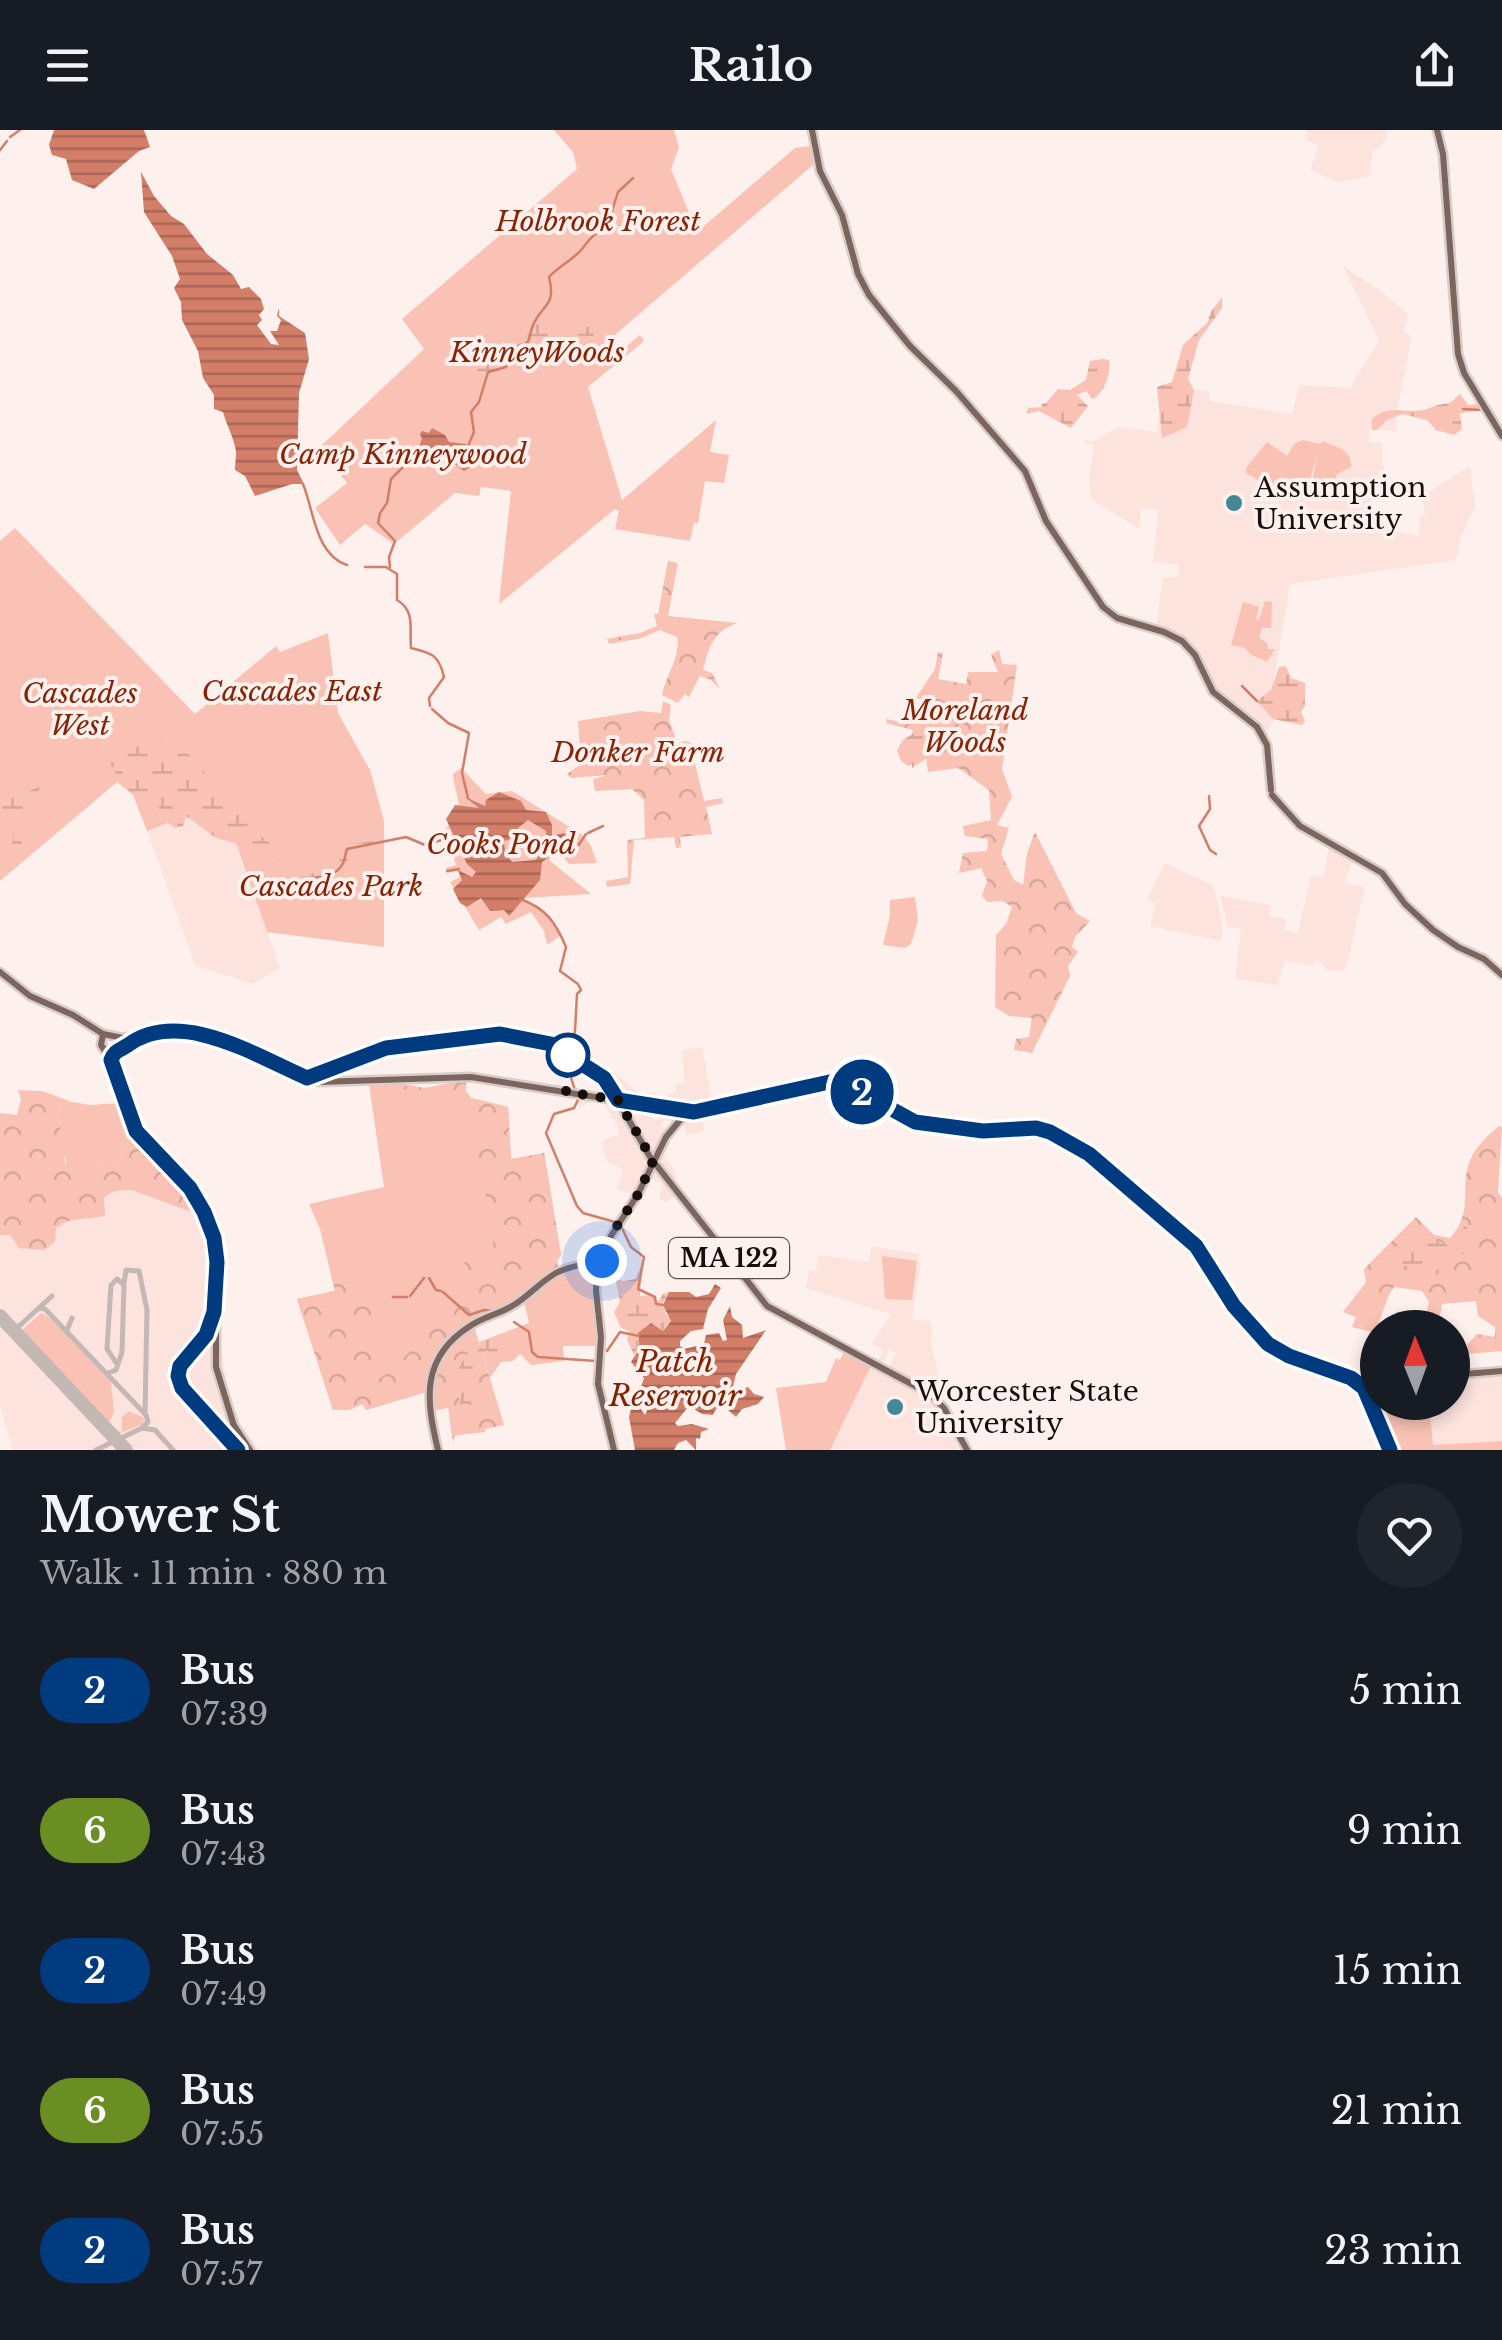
<!DOCTYPE html>
<meta charset="utf-8">
<style>
:root{--surface:#171b24;--page:#20242c;--text:#f1f3f6;--muted:#9ea1a6}
body{margin:0;font-family:"Libre Baskerville",serif;background:var(--page);color:var(--text);height:100vh;display:flex;flex-direction:column;font-size:38px;white-space:nowrap}
*{box-sizing:border-box;margin:0}
p{font-size:32px;color:var(--muted)}
.icon{flex:none;width:55px;height:55px;fill:none;stroke:currentColor;stroke-width:2;stroke-linecap:round;stroke-linejoin:round}
.map{position:relative;height:1320px;overflow:hidden}
.panel{display:flex;flex-direction:column;background:var(--surface);flex:1}
.panel>*{flex:none}
.badge{padding:0 20px;border-radius:32px;font-size:35px;line-height:65px}
.needle{width:65px;rotate:359deg}
.fabs{position:absolute;left:1360px;top:1180px;display:grid;gap:20px}
.fabs a{display:grid;place-items:center;width:110px;height:110px;border-radius:50%;background:var(--surface);box-shadow:0 5px 15px #0003;font-size:50px}
.you{position:absolute;width:50px;height:50px;margin:-25px;border:8px solid #fff;border-radius:50%;background:#1a73e8;box-shadow:0 0 0 15px #1a73e833}
.map>.badge{position:absolute;translate:-50% -50%;box-shadow:0 0 0 5px #fff}
.round{display:grid;place-items:center;flex:none;width:105px;height:105px;border-radius:52px;background:var(--page)}
.head{display:flex;align-items:center;justify-content:space-between;height:170px;padding:0 40px}
h1{font-size:48px;font-weight:700;line-height:75px}
ul{padding:0;list-style:none}
li{display:flex;align-items:center;gap:30px;height:140px;padding:0 40px}
li div{flex:1}
li b{display:block;font-size:38px}
li em{font-style:normal}
li .badge{min-width:110px;font-weight:700;text-align:center}
header{display:flex;justify-content:space-between;align-items:center;height:130px;padding:0 40px;background:var(--surface);font-size:45px;font-weight:700}
.map>svg:first-child{display:block}
</style>
<header><svg class="icon" aria-label="menu" viewBox="0 0 24 24"><path d="M4 6h16M4 12h16M4 18h16"/></svg>Railo<svg class="icon" aria-label="share" viewBox="0 0 24 24"><path d="M12 15V3M7 8l5-5 5 5M5 13v7h14v-7"/></svg></header>
<div class="map">
<svg width="1502" height="1320" viewBox="0 0 1502 1320">
<defs>
<pattern id="forest-crowns" width="20" height="18" patternUnits="userSpaceOnUse" patternTransform="scale(2.5)"><rect width="20" height="18" fill="#f9c2b4"/><path d="M2 6a3 3 0 1 1 6 0M12 15a3 3 0 1 1 6 0" fill="none" stroke="#d5a699"/></pattern>
<pattern id="wetland-marsh" width="20" height="14" patternUnits="userSpaceOnUse" patternTransform="scale(2.5)"><rect width="20" height="14" fill="#f9c2b4"/><path d="M1 5h8M5 5V1M11 12h8M15 12V8" fill="none" stroke="#d5a699"/></pattern>
<pattern id="water-rules" width="6" height="5" patternUnits="userSpaceOnUse" patternTransform="scale(2.5)"><rect width="6" height="5" fill="#d37e69"/><path d="M0 2.5h6" fill="none" stroke="#a65"/></pattern>
</defs>
<rect width="100%" height="100%" fill="#fef1ed"/>
<g fill="#fce3dd">
<polygon points="1307,0 1387,0 1385,11 1373,22 1369,46 1338,52 1310,40 1319,16 1306,10"/>
<polygon points="1343,136 1379,160 1408,184 1404,203 1412,206 1396,287 1397,301 1369,299 1369,312 1382,313 1382,335 1385,336 1362,394 1419,406 1420,386 1426,385 1421,367 1470,336 1475,377 1461,407 1456,430 1290,454 1273,557 1273,590 1266,605 1248,583 1214,557 1190,514 1156,496 1163,448 1180,446 1178,434 1153,433 1158,380 1141,378 1139,399 1091,369 1089,348 1094,315 1084,313 1085,310 1094,311 1119,297 1156,302 1165,254 1210,262 1209,271 1292,284 1299,255 1350,258 1379,210"/>
<polygon points="222,672 280,838 252,854 195,835 147,701"/>
<polygon points="1329,716 1353,729 1345,753 1365,757 1346,838 1342,841 1328,841 1317,829 1312,835 1285,831 1277,855 1235,849 1241,799 1228,796 1220,766 1271,775 1269,786 1287,789 1284,800 1298,803 1311,746 1323,747"/>
<polygon points="1165,733 1214,756 1223,797 1221,811 1150,796 1156,774 1147,769"/>
<polygon points="702,917 713,977 686,979 703,983 703,1001 687,1006 682,990 674,993 666,990 661,995 667,1002 658,1017 676,1043 676,1064 666,1073 660,1068 661,1053 648,1048 635,1066 617,1059 623,1040 607,1031 601,1011 618,1005 619,1000 603,971 595,970 578,978 579,967 593,969 601,949 605,952 614,942 639,963 656,963 657,974 650,973 648,985 657,990 665,987 667,965 676,963 675,954 685,953 682,920"/>
<polygon points="119,1060 131,1060 214,1091 221,1106 221,1215 228,1260 241,1295 259,1320 13,1320 0,1277 0,1105 56,1098 68,1090 85,1091 110,1062"/>
<polygon points="871,1116 919,1124 918,1132 921,1133 912,1189 932,1192 931,1215 939,1244 929,1246 935,1254 930,1259 889,1236 896,1223 890,1219 882,1233 878,1231 883,1220 872,1214 891,1184 806,1158 809,1140 816,1141 819,1125 869,1132"/>
<polygon points="871,1236 935,1273 945,1287 958,1320 830,1320"/>
<polygon points="1502,1244 1502,1311 1433,1316 1430,1283 1416,1283 1415,1273 1452,1272 1453,1249"/>
</g>
<g fill="#f9c2b4">
<polygon points="554,0 674,0 679,17 671,39 697,102 795,18 811,16 814,34 616,204 612,220 600,231 602,237 640,205 644,211 588,257 622,370 716,290 710,322 729,325 724,353 705,351 698,393 694,393 690,411 615,399 619,381 615,379 499,474 511,361 481,357 479,366 455,363 394,414 365,394 340,415 315,378 347,353 319,318 424,219 402,189 577,39 573,22"/>
<path d="M1303,310l17,4 3,-3c13,7 29,8 28,26l-14,7 -3,10 -21,-6 4,-25 -9,36 -27,-5 2,-11 -7,17 -30,-17v-5l21,-26 20,14 7,-12z"/>
<polygon points="15,398 195,584 276,516 280,522 328,503 338,583 370,640 384,691 384,817 267,802 222,672 147,701 133,665 117,652 0,751 0,411"/>
<polygon points="1265,471 1272,472 1271,498 1262,498 1259,508 1267,513 1268,519 1275,519 1267,532 1250,524 1245,518 1231,515 1243,472 1259,477 1256,489 1259,490"/>
<path d="M461,638l25,26 26,-3 69,43 9,10 7,19 -28,1 -14,-17 -6,13 42,34 -68,4c14,11 30,18 37,38l-13,9 -3,-14 -13,-19 -25,12 -5,-7 -22,13 -29,-48 10,-5 -2,-6 -11,2 -1,-5 10,-3 -5,-17 -10,2 -1,-5 10,-2 -4,-15c22,-20 9,-29 7,-54z"/>
<polygon points="915,767 918,790 911,814 905,818 883,815 890,785 890,770"/>
<polygon points="466,950 466,961 471,968 508,977 511,1029 544,1023 561,1125 557,1131 558,1138 521,1167 477,1189 454,1205 428,1250 426,1262 366,1280 363,1274 349,1280 333,1280 297,1169 335,1161 320,1099 309,1074 384,1057 369,954 398,953 425,958"/>
<polygon points="72,972 90,975 120,973 131,1006 119,1031 66,1039 66,1029 56,1007 60,1002 58,985 62,974"/>
<polygon points="882,1126 917,1131 912,1170 885,1169"/>
<polygon points="586,1137 593,1144 597,1216 563,1216 564,1231 531,1235 520,1224 513,1231 501,1232 490,1248 479,1212 529,1193 525,1175 521,1174 553,1148"/>
<polygon points="1364,1139 1391,1159 1375,1203 1352,1197 1356,1187 1343,1182 1367,1151"/>
<polygon points="41,1183 51,1189 111,1252 114,1282 109,1292 118,1301 122,1302 122,1287 129,1281 144,1288 143,1294 118,1304 21,1201"/>
<polygon points="844,1222 871,1236 830,1320 786,1320 776,1258 826,1252 836,1228 840,1230"/>
<polygon points="1377,1255 1378,1272 1415,1273 1416,1283 1430,1282 1433,1315 1502,1311 1502,1320 1394,1320 1370,1264 1370,1259"/>
</g>
<g fill="url(#forest-crowns)">
<path d="M668,431l10,2 -10,53 70,7c-25,8 -29,24 -35,47l9,3 8,16 -9,-9 -11,-4 -11,21 -4,-3 -7,9 -16,-8c4,-19 19,-40 15,-58l-17,-7 -18,8 -33,6 -2,-5 33,-6 17,-7 -3,-12h4z"/>
<polygon points="999,520 1002,534 1017,535 1002,639 1012,667 997,695 1009,698 1001,724 1014,750 1023,755 1027,723 1035,702 1076,783 1090,791 1075,807 1072,817 1078,822 1068,836 1070,846 1032,923 1014,920 1016,909 1029,907 1032,888 1009,886 995,877 996,805 1006,794 1012,777 1003,771 987,772 982,766 987,751 981,738 959,743 963,723 987,721 988,709 965,706 963,696 991,690 989,660 958,638 928,642 924,609 911,609 913,600 886,593 887,589 905,593 908,583 917,584 921,569 916,568 935,539 938,522 943,523 938,549 966,554 968,542 998,542 991,525"/>
<polygon points="663,571 671,575 669,590 678,614 685,611 696,614 693,625 704,671 722,668 723,673 706,677 712,704 680,707 681,717 676,718 674,707 634,710 630,754 607,757 606,751 628,747 627,710 645,708 644,670 632,659 595,661 593,649 608,645 571,648 567,644 581,634 578,591 640,581 661,583"/>
<path d="M466,950v11l5,7 37,9 3,52 33,-6 17,102 -4,6 1,7 -44,34 -37,17 -23,16 -26,45 -2,12 -60,18 -3,-6 -14,6h-16l-36,-111 38,-8 -7,-30 20,10 3,18 9,8 -4,-11 4,-3 6,19 19,9 -6,8 -3,41 -8,16 6,4 10,-4 41,-38 9,-17 16,-10c6,-16 3,-45 21,-52 10,-3 15,0 24,-5l-14,-88 -5,-10 -4,-47 -12,-9 -82,-16 47,4z"/>
<path d="M18,960l24,1 30,11 -10,2 -4,11 3,17 -4,5 6,9 3,22 53,-7 12,-25 55,55 16,25 -71,-26c-12,0 -19,0 -27,8l1,18 -37,5 -12,7 -1,14 -11,8 -25,-2 -9,-13h-10v-122l17,2 4,-16z"/>
<path d="M1499,996l3,1 -4,65 4,6v153l-34,3 -1,-9 10,-11 18,3v-10l-17,-11 -2,-15 -34,3 -4,23h-15l6,-25 -7,-11 -28,-4 -6,9 -21,-9 -3,-18 52,-52 18,18 16,3c26,-28 7,-53 22,-82 6,-11 17,-22 27,-30z"/>
<path d="M474,1196l30,99 -19,4v3l-33,4 -4,-28 -17,3c2,-38 13,-61 43,-85z"/>
</g>
<g fill="url(#wetland-marsh)">
<polygon points="1222,167 1222,178 1199,210 1188,249 1194,260 1187,297 1162,308 1157,257 1172,252 1183,215 1208,192 1210,183"/>
<polygon points="529,178 540,185 539,192 545,196 598,197 593,206 554,205 524,216 515,236 503,239 479,269 476,255 482,255 485,248 476,240 479,231 489,223 489,206 504,222 515,221 518,203"/>
<path d="M1103,229l6,1c3,11 -5,35 -17,39l-6,-8 -9,4 11,11 -17,22 -32,-17 -13,3 2,-6 14,-1 -1,-3 6,-2 11,-13 12,1 16,-10 4,-19z"/>
<path d="M1460,264l8,11 11,-1 4,6 -23,3 2,16 -8,6 -18,-5 -9,-10 -25,-6 -15,6 -10,10h-5v-11c17,-16 35,-4 55,-10 9,-3 12,-5 23,-6z"/>
<polygon points="1286,536 1291,548 1305,553 1305,576 1301,582 1305,591 1302,595 1273,589 1257,571 1271,560 1279,537"/>
<path d="M928,568c10,15 -1,33 7,48l-5,10 -18,12v-4l-4,2 -7,-5 -4,-11 6,-10 11,-7 -1,-27z"/>
<path d="M162,608l37,23 15,35 27,17 13,18 16,12 14,29 16,6 13,-5 16,1 11,-10 -1,-7 8,-12 31,-5 6,4 -8,-1 -26,11 -6,24 -6,-4c-23,9 -29,5 -35,29l-17,-18 -8,3 -8,-3 1,-22 -3,-5 -18,2 -15,-17 -19,-5 -30,-22 -3,10 -8,2 -14,-11 -2,-11 -12,-15 -16,2 -15,-17 -2,-9h-14c19,-16 40,-20 62,-29z"/>
<polygon points="41,656 26,688 20,693 18,708 24,715 26,728 19,732 4,730 13,712 14,695 8,689 0,688 0,669 5,671"/>
<polygon points="1465,1095 1473,1107 1472,1121 1454,1126 1437,1145 1426,1144 1404,1135 1394,1140 1384,1131 1401,1107 1408,1109 1411,1121 1416,1113 1415,1105 1427,1099 1434,1108 1451,1117"/>
<polygon points="643,1130 640,1166 647,1165 659,1171 663,1164 669,1162 663,1173 666,1185 672,1188 663,1201 651,1193 637,1206 639,1219 634,1225 627,1210 629,1201 621,1198 614,1182 620,1172 615,1148 623,1151 636,1149"/>
<polygon points="506,1204 502,1220 504,1226 495,1231 487,1220 476,1232 478,1258 457,1295 453,1313 451,1295 460,1275 457,1241 467,1224 477,1222 482,1212"/>
</g>
<g fill="url(#water-rules)" fill-rule="evenodd">
<polygon points="54,0 144,0 150,17 139,21 94,59 72,50 66,29 52,25 49,15"/>
<path d="M141,42l13,24 17,20 13,8 23,30 26,21 8,14 8,-2 12,12 3,10 -5,6 3,5 -5,5 14,19 8,1 -9,-14h7l4,-11 -4,-4 2,-8v8l26,17 4,26 -10,34 -2,77 7,14h-12l-37,12 -10,-20 -10,-6c0,-6 1,-12 1,-18 -1,-12 -10,-28 -13,-40l-9,-3v-14l-11,-17 -5,-27 -16,-31 -1,-18 -7,-14 6,-9 -8,-23 -28,-44z"/>
<polygon points="432,298 445,305 449,312 466,314 474,319 474,335 464,341 444,326 428,336 419,331 409,332 405,323 418,319 422,309 420,304 422,301 429,303"/>
<path d="M499,662l22,9 5,9 20,2 6,13v11l12,-3 8,7 -13,-2 -5,3 -6,17 -6,4 -2,18 -31,36 -5,-6 -14,1 -9,-13 -14,9 -7,-4 -7,-14 9,-9 -4,-10 14,7 4,-5 -9,-8 -21,-45 9,-14 24,3 -14,-11 20,9 1,-6zM528,690l18,11 1,9 -11,20 -24,2 -7,-9 -1,-12 14,-4v-9z"/>
<polygon points="715,1154 721,1158 708,1179 703,1199 691,1201 680,1211 680,1216 684,1219 704,1214 706,1205 719,1203 723,1211 727,1210 723,1190 730,1176 732,1187 742,1195 743,1208 766,1200 736,1244 731,1265 748,1257 754,1264 764,1267 758,1274 742,1279 736,1287 727,1279 716,1279 713,1285 702,1284 689,1276 675,1293 678,1296 692,1294 709,1299 701,1302 700,1309 696,1308 696,1320 686,1310 678,1313 674,1320 635,1320 629,1287 632,1275 638,1275 645,1285 649,1276 640,1260 644,1248 631,1232 639,1219 638,1203 651,1193 663,1201 671,1191 663,1175 669,1162 689,1162 696,1167 709,1164"/>
</g>
<g fill="none" stroke-linecap="round" stroke-linejoin="round">
<g stroke="#d37e69" stroke-width="2.5">
<polyline points="10,7 20,0"/>
<polyline points="0,20 7,11"/>
<polyline points="1463,279 1482,280"/>
<polyline points="1499,295 1502,296"/>
<path d="M468,316l6,-14 -3,-20 8,-10 9,-30 18,-5 12,-21 9,-3c3,-4 3,-10 5,-15 8,-24 25,-19 17,-51 10,-11 25,-18 33,-28 9,-12 12,-15 25,-22l11,-35 15,-14"/>
<path d="M303,354c11,27 12,70 44,81"/>
<path d="M365,437h21l11,7v26c19,11 12,30 14,48 21,5 28,7 33,29l-15,21 1,8"/>
<polyline points="390,437 389,427 395,411 378,393 380,383 387,373 391,349 410,330"/>
<polyline points="1242,556 1257,571"/>
<polyline points="432,579 448,593 469,603 462,643 468,668"/>
<polyline points="1209,666 1210,679 1199,696 1210,720 1216,724"/>
<polyline points="588,703 603,696"/>
<polyline points="578,716 586,704"/>
<polyline points="447,741 459,739"/>
<path d="M303,750c12,-4 31,-1 39,-15 3,-4 3,-10 5,-16l59,-12 19,8 27,-8"/>
<path d="M520,769c26,9 36,24 46,48l-6,24 18,13 3,6 -4,4 -2,37 -7,37 10,32 -4,8 -20,6 -8,19 31,73 6,7 32,9"/>
<polyline points="621,1096 631,1117 644,1127 638,1159 655,1167 656,1174 663,1175"/>
<polyline points="429,1148 436,1160 441,1161"/>
<polyline points="443,1162 469,1185 484,1180 493,1181"/>
<polyline points="410,1166 424,1148"/>
<polyline points="393,1167 407,1167"/>
<polyline points="514,1192 529,1202 532,1222 538,1227 596,1231"/>
<polyline points="607,1221 620,1202 639,1206"/>
</g>
<g stroke="#c4b7b4" stroke-width="5">
<polyline points="124,1153 126,1140 139,1141 147,1180 145,1283"/>
<polyline points="39,1178 45,1179 146,1285 148,1292 142,1298 155,1300 173,1320"/>
<polyline points="10,1196 18,1197 52,1166"/>
<polyline points="67,1200 72,1188"/>
<polyline points="108,1243 116,1240 122,1222 124,1155 117,1149 111,1155 107,1219 117,1234"/>
<polyline points="96,1320 142,1298"/>
</g>
<polyline stroke="#c4b7b4" stroke-width="14" points="0,1186 126,1320"/>
<g stroke="#d9cdc9" stroke-width="11">
<g id="major">
<polyline points="812,0 820,41 842,85 858,144 869,165 910,216 956,261 1025,341 1046,391 1103,477 1117,488 1164,502 1182,511 1195,525 1213,562 1257,597 1267,615 1271,660"/>
<polyline points="1437,0 1443,24 1458,224 1464,243 1502,306"/>
<polyline points="1272,665 1300,696 1382,743 1405,774 1433,800 1458,817 1484,829 1502,845"/>
<polyline points="0,842 30,866 73,885 103,904 123,908 163,900 184,901 227,914 319,952 471,947 689,982 712,980 834,951 850,955 919,993 982,1001 1033,998 1055,1005 1092,1026 1196,1116 1234,1177 1270,1215 1289,1226 1351,1248 1378,1252"/>
<polyline points="103,904 101,915 111,930 137,1004 187,1054 209,1092 216,1128 216,1237 234,1296"/>
<polyline points="104,919 117,920 136,907"/>
<polyline points="618,971 650,1027 767,1176 930,1264 944,1278 967,1320"/>
<polyline points="1452,1245 1502,1241"/>
<polyline points="1365,1258 1390,1320"/>
<polyline points="233,1294 250,1320"/>
<path d="M438,1320c-12,-50 -18,-92 32,-124 13,-9 29,-12 42,-20 16,-9 28,-24 44,-33 13,-7 30,-9 45,-12"/>
<polyline points="614,1320 598,1254 601,1207 596,1161 597,1136 602,1120 638,1064 666,1007 686,983"/>
</g>
</g>
<use href="#major" stroke="#7c655f" stroke-width="6"/>
</g>
<g fill="none" stroke-linecap="round" stroke-linejoin="round">
<g stroke="#fff" stroke-width="22">
<path id="line" d="M238,1320l-56,-62 -4,-12 2,-10 26,-31 8,-23 3,-50 -3,-24 -10,-26 -14,-24 -54,-57 -25,-71c4,-10 8,-9 17,-15 52,-38 128,11 179,33l79,-30 114,-14 51,10 53,34 14,22 76,12 140,-31 16,5 65,36 68,9 53,-3 14,4 39,22 107,92 38,60 34,38 21,12 62,22 13,10 26,62"/>
</g>
<use href="#line" stroke="#003b80" stroke-width="15"/>
<polyline stroke="#180e0b" stroke-width="10" stroke-dasharray="0 18" points="568,925 566,962 618,970 653,1031 639,1063 613,1102 602,1131"/>
</g>
<g fill="#448897" stroke="#fef1ed" stroke-width="4">
<circle cx="1234" cy="373" r="10"/>
<circle cx="895" cy="1277" r="10"/>
</g>
<circle fill="#fff" stroke="#003b80" stroke-width="5" cx="568" cy="925" r="20"/>
<g text-anchor="middle" dominant-baseline="central" stroke-width="8" stroke-linejoin="round" paint-order="stroke">
<rect fill="#fef1ed" stroke="#5d524f" stroke-width="2.5" x="669" y="1108" width="120" height="40" rx="8"/>
<g font-size="25" font-weight="bold" fill="#180e0b">
<text x="729" y="1128">MA 122</text>
</g>
<g font-size="28" font-style="italic" fill="#882308" stroke="#fef1ed">
<text x="598" y="91">Holbrook Forest</text>
<text x="537" y="222">KinneyWoods</text>
<text x="403" y="324">Camp Kinneywood</text>
<text x="292" y="561">Cascades East</text>
<text x="80" y="563">Cascades<tspan x="80" dy="32">West</tspan></text>
<text x="965" y="580">Moreland<tspan x="965" dy="32">Woods</tspan></text>
<text x="638" y="622">Donker Farm</text>
<text x="501" y="714">Cooks Pond</text>
<text x="331" y="756">Cascades Park</text>
</g>
<g font-size="28" fill="#180e0b" stroke="#fef1ed" text-anchor="start">
<text x="1254" y="357">Assumption<tspan x="1254" dy="32">University</tspan></text>
<text x="915" y="1261">Worcester State<tspan x="915" dy="32">University</tspan></text>
</g>
<g font-size="30" font-style="italic" fill="#841f03" stroke="#fef1ed">
<text x="675" y="1231">Patch<tspan x="675" dy="34">Reservoir</tspan></text>
</g>
</g>
</svg>
<div class="fabs">
<a><svg class="needle" viewBox="-14 -14 28 28"><path d="M0-13l5 13h-10z" fill="#e53935"/><path d="M0 13l5-13h-10z" fill="#9ea1a6"/></svg></a>
</div>
<div class="you" style="left:602px;top:1131px"></div>
<b class="badge" style="left:862px;top:962px;background:#003b80;color:#fff">2</b>
</div>
<section class="panel">
<div class="head"><div><h1>Mower St</h1><p>Walk · 11 min · 880 m</p></div><a class="round"><svg class="icon" aria-label="heart" viewBox="0 0 24 24"><path d="M12 20l-8-8c-3-5 5-10 8-4 3-6 11-1 8 4z"/></svg></a></div>
<ul>
<li><span class="badge" style="background:#003b80;color:#fff">2</span><div><b>Bus</b><p>07:39</p></div><em>5 min</em></li>
<li><span class="badge" style="background:#6b8e23;color:#fff">6</span><div><b>Bus</b><p>07:43</p></div><em>9 min</em></li>
<li><span class="badge" style="background:#003b80;color:#fff">2</span><div><b>Bus</b><p>07:49</p></div><em>15 min</em></li>
<li><span class="badge" style="background:#6b8e23;color:#fff">6</span><div><b>Bus</b><p>07:55</p></div><em>21 min</em></li>
<li><span class="badge" style="background:#003b80;color:#fff">2</span><div><b>Bus</b><p>07:57</p></div><em>23 min</em></li>
</ul>
</section>
